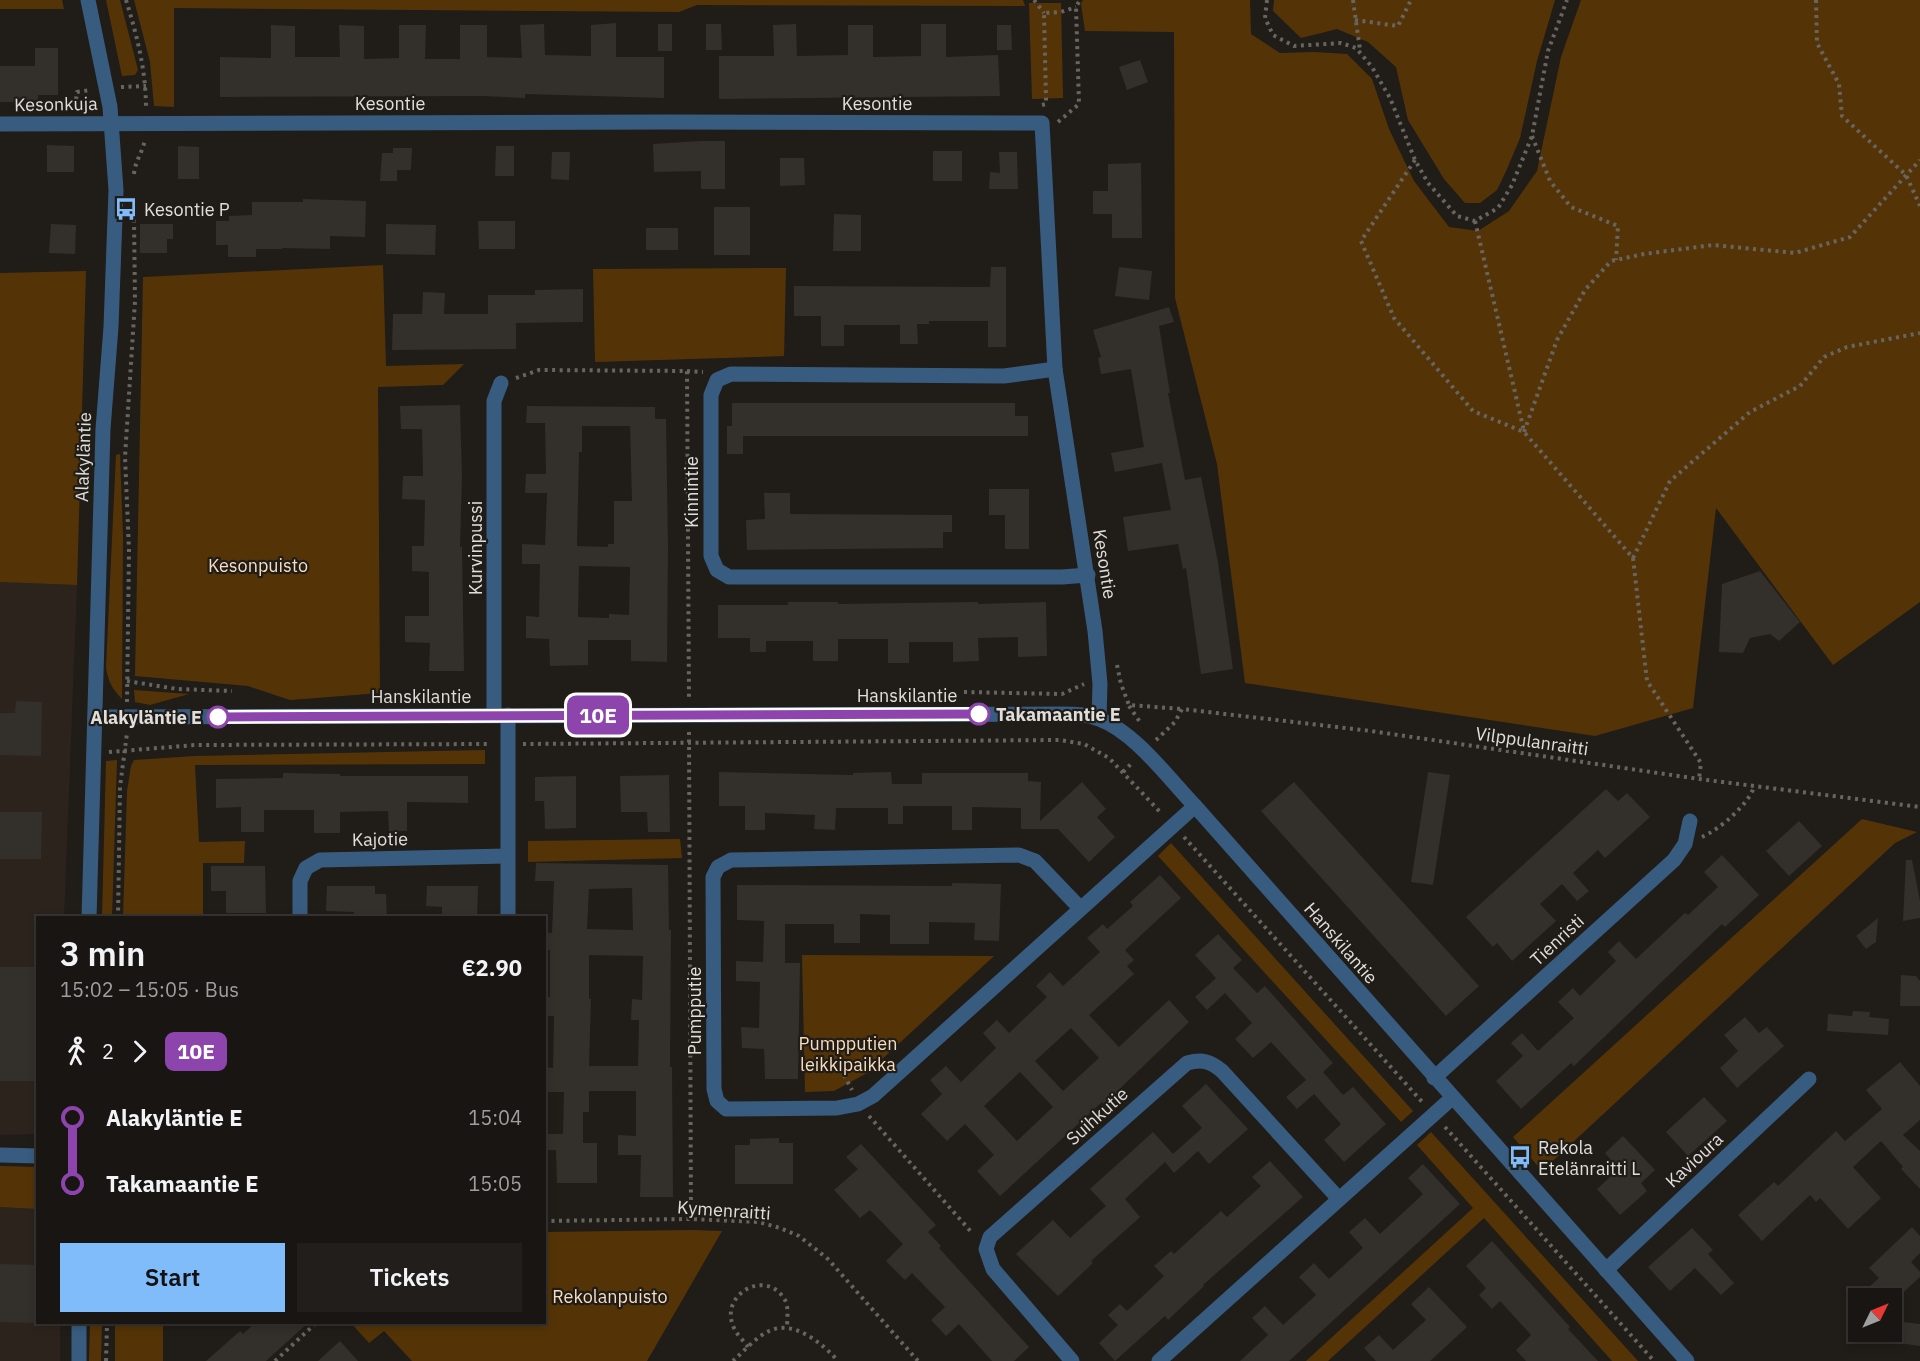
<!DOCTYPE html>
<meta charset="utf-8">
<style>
:root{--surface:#181512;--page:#211e1b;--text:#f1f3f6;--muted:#9f9f9f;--line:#363432;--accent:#81bcfa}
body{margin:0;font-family:"IBM Plex Sans",sans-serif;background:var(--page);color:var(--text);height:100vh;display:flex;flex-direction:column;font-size:22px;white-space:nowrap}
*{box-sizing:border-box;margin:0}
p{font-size:20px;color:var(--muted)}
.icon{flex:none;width:33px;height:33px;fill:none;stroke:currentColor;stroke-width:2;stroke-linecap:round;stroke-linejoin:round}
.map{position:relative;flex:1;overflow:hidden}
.panel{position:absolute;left:36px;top:916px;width:510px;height:408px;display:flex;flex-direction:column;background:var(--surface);border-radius:0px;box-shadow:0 3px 9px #0003,0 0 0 2px var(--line)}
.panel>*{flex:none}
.badge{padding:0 12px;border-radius:9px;font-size:21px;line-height:39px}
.needle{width:39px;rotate:47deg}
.fabs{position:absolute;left:1848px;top:1288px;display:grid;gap:12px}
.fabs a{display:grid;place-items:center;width:54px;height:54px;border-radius:0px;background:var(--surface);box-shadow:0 3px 9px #0003,0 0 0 2px var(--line);font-size:30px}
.map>.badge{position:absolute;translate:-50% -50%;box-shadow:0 0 0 3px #fff}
.legs{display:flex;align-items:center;gap:9px;height:66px;padding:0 24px;font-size:20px}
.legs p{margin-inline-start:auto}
.headline{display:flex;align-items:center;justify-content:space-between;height:102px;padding:0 24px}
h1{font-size:33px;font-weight:600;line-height:45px}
.action{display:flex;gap:12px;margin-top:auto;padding:12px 24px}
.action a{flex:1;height:69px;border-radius:0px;background:var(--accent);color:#111;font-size:24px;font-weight:600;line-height:69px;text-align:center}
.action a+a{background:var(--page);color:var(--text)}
ul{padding:0 24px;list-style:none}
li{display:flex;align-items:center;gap:21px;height:66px;font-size:22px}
li i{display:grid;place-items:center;width:9px;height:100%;margin:0 8px;background:currentColor}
li i::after{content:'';width:15px;height:15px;margin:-8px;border:4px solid;border-radius:50%;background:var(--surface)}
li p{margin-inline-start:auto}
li:first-child i{background:linear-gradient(#0000 50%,currentColor 0)}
li:last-child i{background:linear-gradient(currentColor 50%,#0000 0)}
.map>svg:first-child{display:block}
</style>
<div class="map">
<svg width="1920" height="1361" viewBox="0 0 1920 1361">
<rect width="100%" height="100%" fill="#201c18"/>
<g fill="#2c241c">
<polygon points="0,582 77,585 64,918 38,918 37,1134 0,1135"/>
<polygon points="0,1207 37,1209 38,1323 60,1323 60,1361 0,1361"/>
</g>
<g fill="#543407">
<polygon points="0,0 62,0 64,9 0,9"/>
<polygon points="106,0 120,0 138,70 135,75 122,76"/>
<polygon points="134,0 1023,0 1025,6 697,5 679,12 174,8 174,107 154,106 150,62"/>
<polygon points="1083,0 1250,0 1251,34 1280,53 1314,52 1347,54 1372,79 1389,129 1414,181 1449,227 1478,231 1509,211 1537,171 1561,57 1581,0 1920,0 1920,602 1833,665 1716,508 1693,708 1595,736 1245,683 1217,464 1175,298 1174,32 1085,31 1081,4"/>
<polygon points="1274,0 1555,0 1537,61 1520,138 1507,169 1497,190 1480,203 1465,203 1444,179 1408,120 1396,67 1368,42 1337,29 1301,38 1273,11"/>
<polygon points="1029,3 1061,3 1063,98 1032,99"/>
<polygon points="383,265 386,366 464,364 443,385 378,387 380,693 290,700 248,686 135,676 143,277"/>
<polygon points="786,268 784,356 595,362 593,269"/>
<polygon points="86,271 77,585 0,582 0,273"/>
<path d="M120,454l3,82 -1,163c-10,-10 -14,-18 -16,-32l10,-212z"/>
<polygon points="134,690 189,694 150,705 135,702"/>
<polygon points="485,750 485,764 195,765 199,842 245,841 244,863 203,863 203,918 123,918 127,791 131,766 134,760 195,756"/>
<polygon points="117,760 112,918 102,918 106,761"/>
<polygon points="1862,819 1917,832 1895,843 1542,1171 1513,1137"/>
<polygon points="680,839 682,858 528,862 528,841"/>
<polygon points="1171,843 1413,1111 1401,1122 1158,856"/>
<polygon points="802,955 994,956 867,1073 834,1091 805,1092"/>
<polygon points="1431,1132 1638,1361 1612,1361 1484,1218 1328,1361 1306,1361 1473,1208 1417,1145"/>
<polygon points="0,1166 37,1167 37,1209 0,1207"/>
<polygon points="691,1230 722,1231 647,1361 412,1361 384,1331 369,1343 351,1323 544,1323 545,1232"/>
<polygon points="90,1323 102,1323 101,1361 89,1361"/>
<rect x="115" y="1323" width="48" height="38"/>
</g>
<g fill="#332f2b" fill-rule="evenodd">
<polygon points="616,23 616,57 664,57 664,98 525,94 525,98 482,96 220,97 220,57 271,58 271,25 295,26 295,57 340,57 339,25 364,26 364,59 399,58 399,25 426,25 425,59 460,59 460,25 487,25 487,57 522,58 520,25 544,24 545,55 591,56 591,25"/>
<rect x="658" y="24" width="14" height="27"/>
<polygon points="706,24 721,24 722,50 706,50"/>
<polygon points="796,24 797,56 848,55 848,25 873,25 873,57 921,56 921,24 946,24 946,57 998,55 1000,96 719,99 719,56 774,56 773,25"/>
<polygon points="997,25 1011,25 1012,50 997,50"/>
<polygon points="35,48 58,48 58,95 38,95 38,102 0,102 0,66 35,66"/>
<polygon points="1140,60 1148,82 1127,90 1119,67"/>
<polygon points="701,141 725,141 725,189 701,189 701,171 654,172 653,144"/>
<polygon points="47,145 74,146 74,172 47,172"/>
<polygon points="178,146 199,147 199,179 178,179"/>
<polygon points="496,146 514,146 514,176 495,176"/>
<polygon points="393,148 412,148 411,170 397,170 397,181 380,181 382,153 393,153"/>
<rect x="933" y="151" width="29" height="30"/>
<polygon points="552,152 570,152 569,180 551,179"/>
<polygon points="999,152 1017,152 1018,189 989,189 990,172 1000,173"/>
<polygon points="780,158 804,158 805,185 780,186"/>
<polygon points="1141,163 1142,238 1112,238 1112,214 1093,214 1093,191 1108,191 1108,164"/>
<polygon points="303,199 366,201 365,237 330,236 330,249 282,248 282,249 256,249 256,257 228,257 228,245 216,245 216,221 229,221 229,216 252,215 252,202 303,202"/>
<rect x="714" y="207" width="36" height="48"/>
<polygon points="834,214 861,215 861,251 833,251"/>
<polygon points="478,221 515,221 515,249 479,249"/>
<polygon points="51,224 76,225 75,254 49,253"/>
<polygon points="140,224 173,224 173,239 167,239 167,253 140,253"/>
<polygon points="386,224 436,225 435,255 386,254"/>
<rect x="646" y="228" width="32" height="22"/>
<polygon points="991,267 1006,267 1006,347 988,347 988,321 929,321 929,324 917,324 918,344 900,344 900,325 844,325 844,346 821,346 821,316 794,316 794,286 990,287"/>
<polygon points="1119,267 1152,271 1149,300 1115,296"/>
<polygon points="583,289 583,322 516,323 516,349 392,350 393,314 422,314 423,292 445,293 444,314 488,314 488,295 535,295 535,290"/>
<polygon points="1169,307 1174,322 1159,326 1170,393 1168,393 1185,480 1201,477 1218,562 1233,669 1201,674 1186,568 1183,569 1178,544 1128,551 1123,517 1171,510 1162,463 1115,472 1111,453 1144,447 1131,369 1101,374 1098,358 1101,357 1093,330"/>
<polygon points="732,403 1015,403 1015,416 1028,416 1028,436 743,436 743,454 727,454 727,426 732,426"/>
<polygon points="460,405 462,477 460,547 462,547 464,671 429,671 430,643 405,642 405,616 429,616 429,572 412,571 412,546 424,546 425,500 402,499 403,476 423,476 422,429 401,429 400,406"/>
<path d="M527,406l128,1v12h11l2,126 -1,117 -36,-1v-21h-43v25l-38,1 -1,-27 -23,-1v-22l13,1 1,-53h-18v-20l23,1 2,-52h-22l1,-19h20l-1,-51h-19zM582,426h48l2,75h-18v43h-6v3l-31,-1 2,-94h3zM579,566l51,1 -1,48 -20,-1v4l-31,-1z"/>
<polygon points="989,489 1029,489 1029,549 1005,549 1005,515 989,515"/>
<polygon points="764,493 790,493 790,514 952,515 952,532 943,532 943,548 747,550 746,520 765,519"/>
<polygon points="1760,571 1800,622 1779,641 1770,634 1750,638 1743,653 1719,652 1722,584"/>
<polygon points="788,602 838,602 838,604 978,602 978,604 1046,602 1047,656 1018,657 1018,637 978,638 979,661 953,662 953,642 909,642 909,663 888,663 888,639 838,639 838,661 813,661 813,641 766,641 766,652 750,652 750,638 718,638 718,605 788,605"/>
<polygon points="16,701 42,702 41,756 0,755 0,713 15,713"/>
<polygon points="719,772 853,775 853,773 891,772 892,784 922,784 922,773 1028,773 1028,781 1041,782 1040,821 1082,782 1106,809 1097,817 1115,837 1089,862 1058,829 1021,829 1021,808 972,807 972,830 952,830 952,806 903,806 903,824 888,824 888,808 836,808 835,830 814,829 815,815 765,813 765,830 745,830 745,806 719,806"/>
<polygon points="1428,772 1450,775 1433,885 1411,882"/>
<polygon points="283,773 340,774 340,776 468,776 468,803 407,802 407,831 389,831 388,811 340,812 340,833 314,833 314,810 264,810 264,832 241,832 241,807 216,808 216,779 283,778"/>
<polygon points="669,775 670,832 648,832 647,812 621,812 620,776"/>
<polygon points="576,776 576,828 545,829 544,801 535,801 535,777"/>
<polygon points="1294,782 1479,986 1446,1016 1261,811"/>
<polygon points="1606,789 1618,801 1627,793 1650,817 1605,858 1598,850 1573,873 1589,891 1577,901 1562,884 1540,904 1556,921 1512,961 1497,943 1493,947 1466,917"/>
<polygon points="0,812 42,812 41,859 0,859"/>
<polygon points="1799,821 1822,846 1789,876 1766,851"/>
<polygon points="1722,855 1759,895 1725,927 1722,924 1574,1066 1571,1063 1521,1109 1496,1081 1523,1056 1511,1043 1522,1033 1538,1051 1574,1018 1558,1002 1573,988 1580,996 1616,961 1608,952 1619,941 1636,959 1685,913 1688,915 1718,887 1704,872"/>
<polygon points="1906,860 1912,860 1920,901 1920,918 1903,921"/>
<path d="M536,863l132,2 1,65h2l-1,137h2l1,130h-33l1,-42h-23v-20l18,1v-45h-47v21h-6v31h14v40h-40l-1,-33h-12v-16h19l1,-42h-20v-25l9,1 1,-52h-10v-19h6v-47h-6v-17h8l2,-52h-19zM632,888l1,42 -46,-1 2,-40zM589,955l54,1 -1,44 -10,-1 -1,21h8l-1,46h-49l2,-67h-2z"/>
<polygon points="211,866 265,866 266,913 226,913 226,891 211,891"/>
<path d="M1160,875l21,23 -56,52 9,10 -7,6 7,8 -45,41 30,32 50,-47 20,22 -85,82 -2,-2 -102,94 -23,-25 17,-16 -29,-31 -18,17 -26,-27 21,-20 -12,-14 16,-14 15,16 35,-34 -13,-15 14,-13 12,13 38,-36 -11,-11 14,-14 13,14 37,-34 -13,-14 16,-14 4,5 26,-23 -3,-4zM1071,1028l28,30 -36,33 -28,-30zM1020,1072l33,35 -36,34 -33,-35z"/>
<polygon points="952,883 1001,884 999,941 974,940 975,923 929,922 929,944 890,944 890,915 860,914 860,943 834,943 834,924 785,924 785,963 800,963 798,1079 765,1079 764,1049 742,1048 741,1027 759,1028 760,982 736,981 736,961 763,962 764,921 737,920 737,885 952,886"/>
<polygon points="327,886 375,886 375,894 386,894 387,918 354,918 354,912 326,911"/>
<polygon points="427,886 478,886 477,918 442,918 442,907 426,906"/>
<polygon points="1878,918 1876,942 1866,949 1856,936"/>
<polygon points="1218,934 1242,960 1233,968 1257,993 1265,986 1333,1063 1323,1072 1343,1095 1353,1087 1386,1124 1344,1162 1324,1140 1341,1124 1314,1094 1297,1109 1286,1097 1306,1080 1271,1042 1253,1058 1235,1039 1252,1023 1225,993 1207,1010 1195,997 1216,978 1195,955"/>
<rect x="0" y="967" width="38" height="114"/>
<polygon points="1901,975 1916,976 1920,981 1920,1006 1900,1006"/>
<polygon points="1853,1011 1870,1012 1869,1017 1889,1019 1888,1035 1827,1031 1828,1014 1852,1016"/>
<polygon points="1745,1017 1759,1033 1767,1027 1784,1046 1737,1088 1720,1068 1738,1051 1724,1035"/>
<polygon points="1900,1062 1920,1086 1920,1120 1903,1135 1920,1151 1920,1189 1901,1169 1903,1167 1881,1141 1853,1167 1881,1198 1848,1229 1820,1198 1816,1202 1810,1195 1762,1241 1738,1215 1774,1182 1778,1186 1836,1131 1845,1141 1882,1109 1866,1090"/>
<polygon points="1206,1084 1248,1129 1209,1164 1198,1151 1174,1173 1165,1162 1125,1199 1140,1217 1091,1261 1093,1263 1058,1296 1016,1254 1053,1220 1070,1238 1106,1206 1090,1189 1153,1132 1173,1154 1202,1128 1182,1106"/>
<polygon points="1704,1097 1727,1121 1688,1156 1666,1132"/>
<polygon points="1623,1136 1655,1170 1641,1183 1647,1191 1620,1215 1597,1189 1619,1169 1605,1153"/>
<polygon points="779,1138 779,1143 793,1143 793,1184 735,1184 735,1145 750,1145 750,1139"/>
<polygon points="861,1144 936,1225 928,1232 941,1246 939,1248 1029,1347 1014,1361 992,1361 959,1324 946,1336 931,1320 945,1307 912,1273 905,1280 886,1261 903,1244 870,1210 860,1218 834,1190 858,1169 846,1157"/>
<polygon points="1270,1161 1303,1197 1203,1285 1204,1286 1168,1320 1165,1316 1115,1361 1099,1343 1118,1325 1108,1315 1120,1304 1127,1311 1164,1276 1154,1266 1171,1251 1174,1254 1221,1211 1227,1217 1261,1186 1252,1177"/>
<polygon points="1423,1164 1460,1204 1289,1361 1240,1361 1268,1335 1252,1318 1265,1306 1283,1325 1316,1295 1299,1277 1314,1263 1329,1279 1363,1248 1349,1232 1365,1218 1380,1234 1423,1194 1408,1178"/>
<polygon points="1912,1227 1920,1236 1920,1253 1911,1262 1920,1272 1920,1277 1896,1299 1856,1299 1879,1278 1869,1268"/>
<polygon points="1692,1228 1713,1250 1708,1254 1734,1283 1721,1295 1695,1268 1670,1291 1648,1267"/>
<polygon points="1492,1241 1570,1327 1568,1329 1598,1361 1526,1361 1516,1350 1531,1335 1500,1301 1492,1309 1479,1295 1486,1288 1466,1266"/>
<polygon points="0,1264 38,1265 37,1323 0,1322"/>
<polygon points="1429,1287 1467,1327 1430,1361 1376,1361 1364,1348 1379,1335 1393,1350 1426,1320 1411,1304"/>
<polygon points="1895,1321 1920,1324 1920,1346 1892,1342"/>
<polygon points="255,1323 308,1323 266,1361 206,1361 240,1331 243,1334"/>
<polygon points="340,1341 358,1361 318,1361"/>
</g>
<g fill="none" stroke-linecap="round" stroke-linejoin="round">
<g stroke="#686561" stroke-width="4" stroke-dasharray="3 4.5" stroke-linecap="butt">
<path d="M126,0c11,36 20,70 20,108"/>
<polyline points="1034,0 1044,13"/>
<polyline points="1267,0 1265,18 1273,35 1294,46 1341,43 1356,48 1372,67 1390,98 1415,160 1428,183 1457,216 1475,221 1498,208 1512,185 1532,136 1548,51 1567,0"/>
<polyline points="1353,0 1360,50"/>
<polyline points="1816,0 1817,43 1839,84 1842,116 1906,175 1920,206"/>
<polyline points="1355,20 1398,26 1411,0"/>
<polyline points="121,87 146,86"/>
<polyline points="1042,105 1046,104 1046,99 1044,13 1061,12 1076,7"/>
<polyline points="75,107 77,92 90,90"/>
<polyline points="1058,122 1079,104 1076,7 1080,0"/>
<polyline points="1532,136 1550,181 1571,207 1618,226 1616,260"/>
<polyline points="1415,160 1361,241 1394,318 1473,411 1524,432 1633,558 1647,681 1701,763 1699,779"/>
<path d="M134,174c1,-13 9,-22 11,-35"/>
<polyline points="1475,221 1524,431"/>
<polyline points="687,371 703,372"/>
<polyline points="516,378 539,370 687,371 689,700"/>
<polyline points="1524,432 1557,340 1585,290 1611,261 1644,254 1713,245 1795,253 1850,237 1920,160"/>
<polyline points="1633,558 1670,481 1750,412 1800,386 1824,357 1847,347 1920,333"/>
<polyline points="1117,665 1121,684 1129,705 1182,709"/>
<polyline points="127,681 177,689 232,691"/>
<polyline points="964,692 1062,694 1084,684"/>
<polyline points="127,702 129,550 125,457 135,301 134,218"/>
<polyline points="1129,706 1140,722"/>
<polyline points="689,732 691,1219"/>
<polyline points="1156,740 1175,722 1182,709 1371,731 1699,779 1920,807"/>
<polyline points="523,744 1060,740 1084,744 1109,758 1162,814"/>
<polyline points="109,752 195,745 491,744"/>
<polyline points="1123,772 1133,762"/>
<polyline points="1184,837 1424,1104"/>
<path d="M1702,837c18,-8 46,-32 52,-50"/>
<polyline points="118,918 120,787 127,733"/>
<polyline points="844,1075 852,1090"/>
<polyline points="869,1116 973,1234"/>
<polyline points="1445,1127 1654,1361"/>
<polyline points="544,1221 691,1219 759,1222 780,1228 799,1236 828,1259 918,1361"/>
<path d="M748,1347c-4,-6 -11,-12 -14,-19 -16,-33 32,-61 51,-28 4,7 2,20 2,28"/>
<polyline points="106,1361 107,1323"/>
<polyline points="275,1361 316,1323"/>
<path d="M733,1361c11,-10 23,-24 36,-30 25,-12 54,13 69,30"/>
</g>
<g stroke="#385c80" stroke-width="15">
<polyline points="88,0 110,107 116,190 111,327 103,429 89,918"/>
<polyline points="0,124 667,122 1042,123 1055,369 1095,631 1100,684 1099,718"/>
<polyline points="1055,369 1004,376 731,374 717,380 711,395 711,556 717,570 729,577 1062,577 1088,575"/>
<polyline points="494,715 494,401 501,383"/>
<polyline points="508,715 508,918"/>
<path d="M95,717l967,-3c12,0 25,0 37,5 36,13 70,60 96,87l492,555"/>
<polyline points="1080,908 1035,861 1019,855 731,860 718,867 713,877 714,1089 717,1101 726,1109 837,1108 858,1104 873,1096 1195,806"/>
<polyline points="300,918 300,881 306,868 320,860 507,856"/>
<polyline points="1434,1078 1674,860 1685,844 1690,821"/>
<polyline points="0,1155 38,1156"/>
<polyline points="1606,1270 1809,1079"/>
<polyline points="79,1361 79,1323"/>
<path d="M1072,1361l-79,-92 -7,-20 4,-12 197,-174c15,-4 23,-2 35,8l117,128"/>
<polyline points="1159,1361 1452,1098"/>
</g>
</g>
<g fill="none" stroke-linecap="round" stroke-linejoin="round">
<g stroke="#fff" stroke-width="14">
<polyline id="line-1" points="218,717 979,714"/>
</g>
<use href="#line-1" stroke="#8e44ad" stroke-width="9"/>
</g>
<defs>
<g id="bus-bare" transform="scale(1.8)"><path d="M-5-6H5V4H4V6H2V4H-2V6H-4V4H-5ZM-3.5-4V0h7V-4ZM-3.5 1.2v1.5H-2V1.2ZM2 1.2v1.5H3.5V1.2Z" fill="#81bcfa" stroke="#201c18" stroke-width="2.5" paint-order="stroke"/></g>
</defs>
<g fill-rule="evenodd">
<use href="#bus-bare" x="126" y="209"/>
<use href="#bus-bare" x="1520" y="1157"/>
</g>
<g fill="#fff" stroke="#8e44ad" stroke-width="3">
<circle cx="979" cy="714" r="10"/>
<circle cx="218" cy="717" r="10"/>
</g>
<g text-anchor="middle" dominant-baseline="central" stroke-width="4.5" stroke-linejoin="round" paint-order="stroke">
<g font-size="18" fill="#e0dedb" stroke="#201c18">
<text x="390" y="103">Kesontie</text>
<text x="877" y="103">Kesontie</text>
<text transform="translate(56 104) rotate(-1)">Kesonkuja</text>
<text transform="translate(83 457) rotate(-88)">Alakyläntie</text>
<text transform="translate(691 492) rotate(-90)">Kinnintie</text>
<text transform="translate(475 548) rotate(-90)">Kurvinpussi</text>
<text transform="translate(1105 564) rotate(81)">Kesontie</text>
<text x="907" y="695">Hanskilantie</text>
<text x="421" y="696">Hanskilantie</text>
<text transform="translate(1532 741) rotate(8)">Vilppulanraitti</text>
<text transform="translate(380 839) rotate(-1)">Kajotie</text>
<text transform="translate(1557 940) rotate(-43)">Tienristi</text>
<text transform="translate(1341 943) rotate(49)">Hanskilantie</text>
<text transform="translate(694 1011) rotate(-90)">Pumpputie</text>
<text transform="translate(1097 1116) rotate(-42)">Suihkutie</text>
<text transform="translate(1694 1160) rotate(-43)">Kavioura</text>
<text transform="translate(724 1210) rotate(4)">Kymenraitti</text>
</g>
<g font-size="18" fill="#e0dedb" stroke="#201c18" text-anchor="start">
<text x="144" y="209">Kesontie P</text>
<text x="1538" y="1147">Rekola<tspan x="1538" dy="21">Etelänraitti L</tspan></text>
</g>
<g font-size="18" fill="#f9ddbd" stroke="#201c18">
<text x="258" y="565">Kesonpuisto</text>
<text x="848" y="1043">Pumpputien<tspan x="848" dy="21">leikkipaikka</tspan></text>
<text x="610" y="1296">Rekolanpuisto</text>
</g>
<g font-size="18" font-weight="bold" fill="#e0dedb" stroke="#201c18" text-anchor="start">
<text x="996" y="714">Takamaantie E</text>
<text x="202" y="717" text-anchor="end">Alakyläntie E</text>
</g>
</g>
</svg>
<div class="fabs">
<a><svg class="needle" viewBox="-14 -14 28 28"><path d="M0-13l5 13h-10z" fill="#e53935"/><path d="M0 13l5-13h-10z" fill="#9f9f9f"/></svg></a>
</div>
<b class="badge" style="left:598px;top:715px;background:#8e44ad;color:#fff">10E</b>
<section class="panel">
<div class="headline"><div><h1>3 min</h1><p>15:02 – 15:05 · Bus</p></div><b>€2.90</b></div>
<div class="legs"><svg class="icon" aria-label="walk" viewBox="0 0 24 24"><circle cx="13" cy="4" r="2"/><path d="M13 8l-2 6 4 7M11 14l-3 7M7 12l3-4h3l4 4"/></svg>2<svg class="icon" aria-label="forward" viewBox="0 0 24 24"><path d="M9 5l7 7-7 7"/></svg><b class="badge" style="background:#8e44ad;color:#fff">10E</b></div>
<ul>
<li><i style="color:#8e44ad"></i><b>Alakyläntie E</b><p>15:04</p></li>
<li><i style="color:#8e44ad"></i><b>Takamaantie E</b><p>15:05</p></li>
</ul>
<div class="action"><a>Start</a><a>Tickets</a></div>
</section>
</div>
